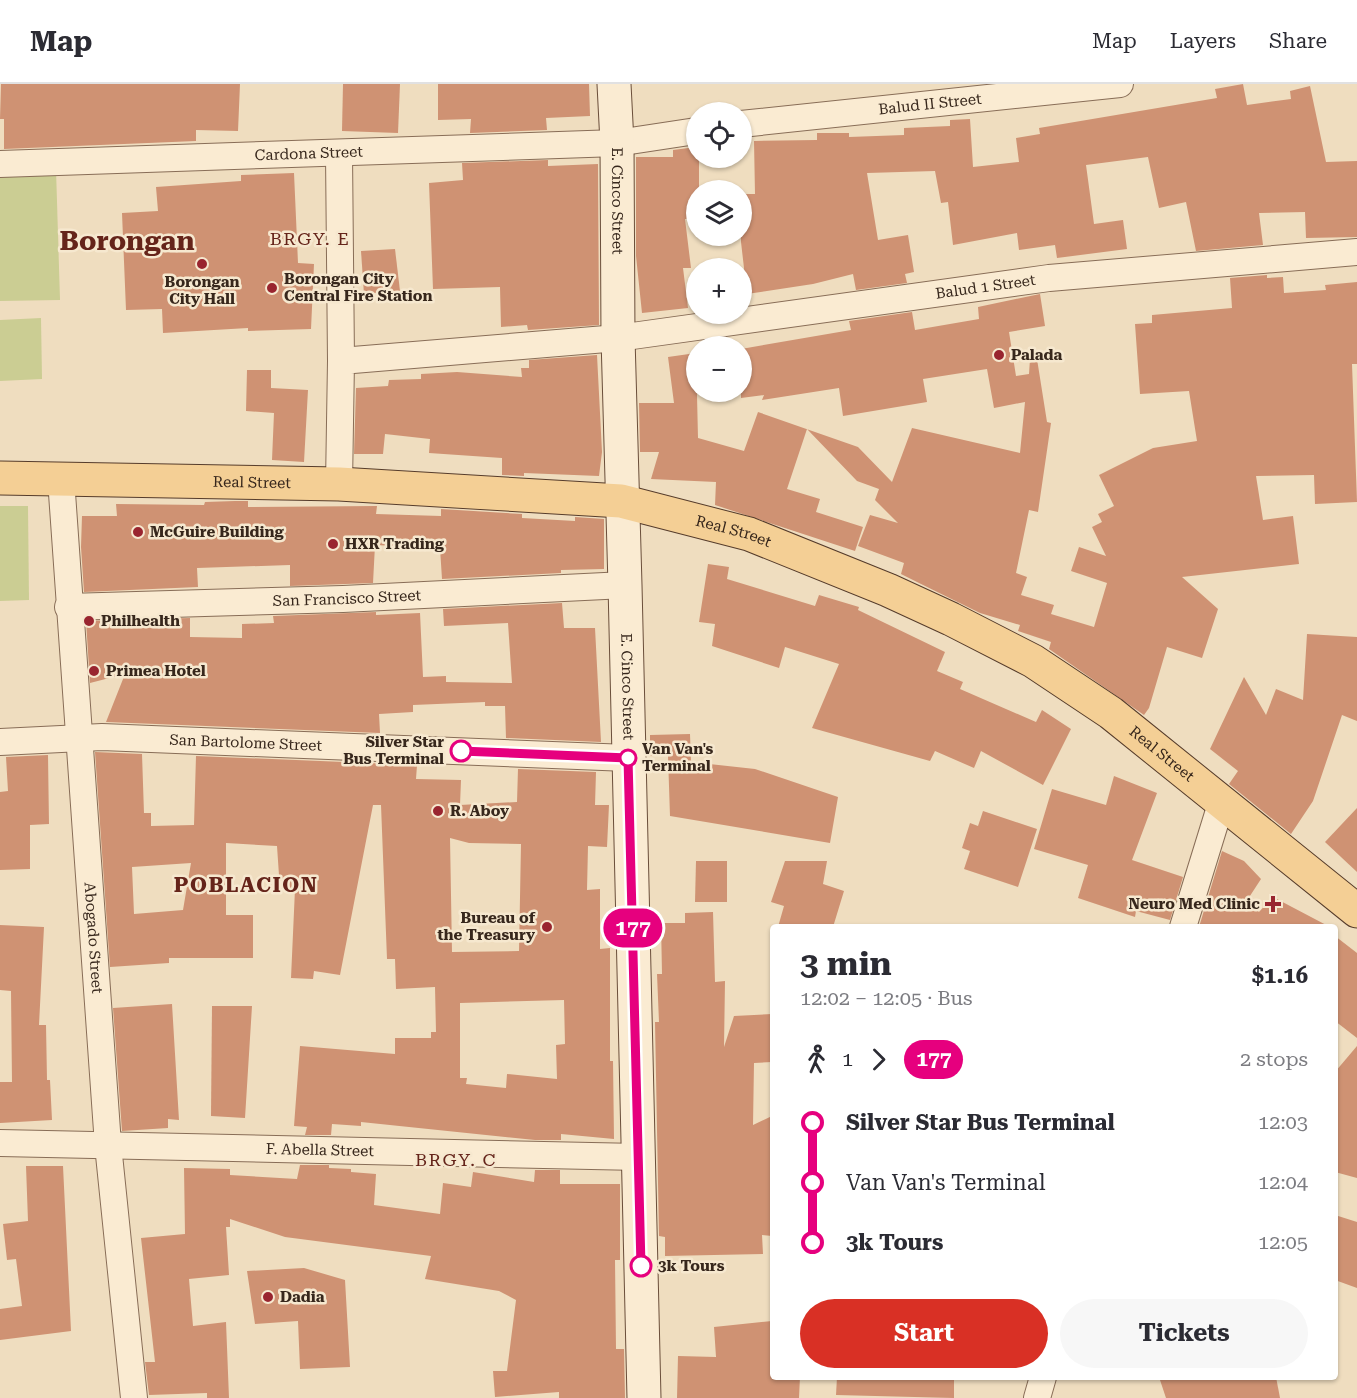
<!DOCTYPE html>
<meta charset="utf-8">
<style>
:root{--surface:#fff;--page:#f7f7f7;--text:#2b2b33;--muted:#7c7c81;--line:#e1e1e2;--accent:#d93025}
body{margin:0;font-family:"Roboto Serif",serif;background:var(--page);color:var(--text);height:100vh;display:flex;flex-direction:column;font-size:22px;white-space:nowrap}
*{box-sizing:border-box;margin:0}
p{font-size:20px;color:var(--muted)}
.icon{flex:none;width:33px;height:33px;fill:none;stroke:currentColor;stroke-width:2;stroke-linecap:round;stroke-linejoin:round}
.map{position:relative;flex:1;overflow:hidden}
.panel{position:absolute;left:770px;top:840px;width:568px;height:456px;display:flex;flex-direction:column;background:var(--surface);border-radius:6px;box-shadow:0 2px 4px #0004}
.panel>*{flex:none}
.badge{padding:0 12px;border-radius:20px;font-size:21px;line-height:39px}
.controls{position:absolute;left:686px;top:18px;display:grid;gap:12px}
.controls a{display:grid;place-items:center;width:66px;height:66px;border-radius:50%;background:var(--surface);box-shadow:0 2px 4px #0004;font-size:30px}
.map>.badge{position:absolute;translate:-50% -50%;box-shadow:0 0 0 3px #fff}
.legs{display:flex;align-items:center;gap:9px;height:66px;padding:0 30px;font-size:20px}
.legs p{margin-inline-start:auto}
.head{display:flex;align-items:center;justify-content:space-between;height:102px;padding:0 30px}
h1{font-size:33px;font-weight:700;line-height:45px}
.action{display:flex;gap:12px;margin-top:auto;padding:12px 30px}
.action a{flex:1;height:69px;border-radius:36px;background:var(--accent);color:#fff;font-size:24px;font-weight:700;line-height:69px;text-align:center}
.action a+a{background:var(--page);color:var(--text)}
ul{padding:0 30px;list-style:none}
li{display:flex;align-items:center;gap:21px;height:60px;font-size:22px}
li i{display:grid;place-items:center;width:9px;height:100%;margin:0 8px;background:currentColor}
li i::after{content:'';width:15px;height:15px;margin:-8px;border:4px solid;border-radius:50%;background:var(--surface)}
li p{margin-inline-start:auto}
li:first-child i{background:linear-gradient(#0000 50%,currentColor 0)}
li:last-child i{background:linear-gradient(currentColor 50%,#0000 0)}
header{display:flex;align-items:center;gap:36px;box-sizing:border-box;height:84px;padding:0 30px;background:var(--surface);border-bottom:2px solid var(--line)}
header strong{font-size:28px}
nav{display:flex;gap:33px;margin-inline-start:auto;font-size:21px}
.map>svg:first-child{display:block}
</style>
<header>
<strong>Map</strong>
<nav><a>Map</a><a>Layers</a><a>Share</a></nav>
</header>
<div class="map">
<svg width="1357" height="1314" viewBox="0 0 1357 1314">
<rect width="100%" height="100%" fill="#efddbf"/>
<g fill="#cbcd93">
<polygon points="56,85 60,216 0,217 0,87"/>
<polygon points="41,234 42,295 0,297 0,236"/>
<polygon points="0,422 28,422 29,516 0,517"/>
</g>
<g fill="#cf9273" fill-rule="evenodd">
<polygon points="1,0 240,0 238,47 196,46 196,57 4,65 4,35 0,35"/>
<polygon points="343,0 400,0 398,49 342,47"/>
<polygon points="438,0 589,0 590,32 546,34 547,46 470,49 471,35 438,36"/>
<polygon points="1243,0 1247,21 1291,15 1290,7 1310,2 1326,78 1357,77 1357,153 1306,154 1305,128 1259,129 1263,161 1196,167 1186,118 1159,124 1148,73 1086,81 1094,140 1123,136 1127,165 1057,174 1055,161 1019,166 1017,149 953,161 948,118 941,119 935,87 867,89 878,156 908,151 914,188 905,190 907,199 856,206 853,190 813,200 747,210 741,158 741,110 755,110 754,57 817,56 817,49 849,49 849,53 904,51 904,44 950,42 950,36 970,35 973,83 1019,78 1016,54 1040,50 1039,44 1217,14 1215,5"/>
<polygon points="696,63 696,74 699,74 699,106 696,106 696,135 685,135 691,184 683,184 688,224 642,229 636,172 636,73 673,73 673,66"/>
<polygon points="548,76 548,82 598,80 599,241 528,246 527,241 501,243 500,203 433,205 429,99 463,96 462,79"/>
<polygon points="294,89 298,179 314,180 311,245 248,247 248,244 163,249 162,225 126,226 122,129 158,127 156,103 241,97 241,91"/>
<polygon points="395,165 400,207 364,210 361,167"/>
<polygon points="1267,191 1267,194 1283,193 1284,209 1326,206 1325,201 1357,198 1357,280 1352,280 1357,418 1315,420 1314,391 1256,392 1263,436 1293,432 1299,480 1182,493 1218,525 1202,574 1167,563 1149,624 1144,631 1049,565 1051,558 1018,547 1020,541 980,529 919,499 901,490 904,479 858,462 870,431 898,439 875,416 879,405 857,397 807,345 787,405 820,415 816,428 863,443 855,467 715,421 716,398 651,395 659,368 640,368 639,319 674,319 668,273 696,269 698,354 744,367 758,328 858,363 892,398 912,344 1020,369 1025,318 994,324 987,285 923,295 927,318 843,332 839,304 762,316 764,311 741,314 741,265 851,246 849,237 912,228 915,246 979,235 978,223 1040,210 1045,242 1009,248 1016,292 1029,290 1030,275 1037,275 1047,338 1051,339 1038,428 1029,426 1016,489 1027,493 1021,511 1054,521 1051,530 1094,543 1107,499 1071,487 1079,463 1106,472 1092,443 1102,438 1098,430 1114,422 1099,391 1153,364 1197,357 1189,307 1140,310 1135,240 1152,239 1152,231 1232,224 1230,194"/>
<polygon points="597,271 602,368 599,392 524,389 524,392 502,391 502,374 429,369 430,355 385,350 383,370 354,370 356,304 388,302 389,296 421,295 421,290 457,288 522,293 521,284 529,284 529,276"/>
<polygon points="247,286 271,286 271,304 308,306 304,378 272,376 274,329 246,327"/>
<polygon points="235,417 248,417 248,423 377,422 376,430 441,432 441,425 522,430 522,434 575,437 575,433 604,435 604,485 561,486 561,489 442,495 440,464 375,461 373,499 290,502 290,481 197,484 198,503 84,508 81,463 82,432 117,432 116,420 204,421 205,418"/>
<polygon points="708,480 729,483 727,495 815,522 819,511 859,523 858,526 945,568 937,587 963,598 960,605 1036,638 1042,626 1071,645 1043,701 981,667 974,684 935,667 930,677 812,644 839,580 785,563 779,584 712,562 715,540 699,538"/>
<polygon points="562,519 564,544 595,544 601,658 506,654 505,622 485,622 485,618 413,621 413,628 379,630 380,649 106,638 125,590 90,599 86,537 190,534 190,553 242,554 242,540 274,539 273,532 376,528 376,531 420,529 423,593 446,592 446,598 512,599 508,539 444,542 443,525"/>
<polygon points="1307,550 1357,553 1357,637 1342,631 1313,717 1291,750 1229,700 1238,687 1210,665 1244,593 1266,631 1276,605 1303,616"/>
<polygon points="690,650 691,678 755,685 838,713 830,759 670,732 668,672 650,672 650,651"/>
<path d="M95,668l47,2 2,59h7v13l43,-1 2,-69 221,9 -1,14 45,1 -1,25 57,-3 1,-33 78,3 -1,33h14l-2,42 -19,-1 -1,44 13,-1v60l10,-1v113h3l1,78 -53,-5v6h-26l-174,-18v4l-29,-2 -1,11h-26l2,-8 -13,-1 6,-80 95,8v-16h36v-6h5l-1,-45 -39,2 -1,-30h-8l-6,-154h-8l-33,170 -26,-4 -1,8 -22,-1 4,-89 -15,1 -3,-44 -51,-3v72h27v43h-84v5l-59,4zM450,754l19,5 52,1 -2,107 -67,1zM191,779l-8,47 -49,4 -2,-47zM564,916l1,44 -9,1 1,34 -50,-5 -1,14 -40,-4 1,-6h-7v-75z"/>
<polygon points="48,671 49,740 30,741 30,785 0,786 0,708 8,707 6,673"/>
<polygon points="1114,692 1157,709 1132,776 1183,793 1170,836 1136,827 1135,833 1078,814 1088,781 1034,765 1052,705 1106,721"/>
<polygon points="1357,724 1357,788 1325,758"/>
<polygon points="983,727 1037,745 1018,803 964,785 970,767 962,764 970,739 978,742"/>
<polygon points="1222,767 1244,777 1261,795 1246,818 1259,828 1273,813 1330,843 1199,843"/>
<polygon points="696,777 727,777 727,818 695,818"/>
<polygon points="785,777 827,777 823,800 844,807 833,843 778,843 784,822 771,818"/>
<polygon points="713,828 715,898 725,897 724,963 734,932 772,930 772,978 754,979 753,1041 772,1032 772,1152 762,1151 763,1170 665,1172 665,1153 659,1152 655,938 659,938 657,890 662,890 661,839 685,839 685,829"/>
<polygon points="0,841 44,843 39,941 46,941 47,996 50,996 52,1036 0,1039 0,998 12,998 11,907 0,906"/>
<polygon points="1335,852 1357,869 1357,954 1335,937"/>
<polygon points="172,920 179,1036 168,1035 168,1044 122,1047 113,924"/>
<polygon points="212,922 252,922 245,1034 211,1032"/>
<polygon points="1357,962 1357,1094 1335,1088 1335,988"/>
<polygon points="300,1081 329,1081 329,1084 351,1085 351,1088 376,1090 374,1121 440,1130 443,1099 471,1103 473,1088 534,1098 535,1086 560,1086 560,1100 620,1100 620,1176 615,1176 616,1265 624,1265 625,1314 559,1314 559,1308 495,1313 493,1287 507,1287 516,1216 499,1207 425,1195 431,1172 285,1153 230,1135 230,1143 226,1143 229,1191 189,1195 193,1242 226,1238 229,1314 207,1314 207,1309 149,1311 145,1278 155,1278 141,1154 185,1150 184,1084 230,1085 230,1091 297,1095"/>
<polygon points="26,1082 63,1082 71,1247 0,1256 0,1225 22,1222 16,1175 7,1176 3,1140 28,1137"/>
<polygon points="1335,1131 1357,1138 1357,1204 1335,1196"/>
<polygon points="304,1184 345,1196 350,1283 300,1285 298,1237 255,1240 247,1187"/>
<polygon points="772,1237 772,1293 800,1293 799,1314 677,1314 678,1272 716,1273 714,1243"/>
<polygon points="837,1293 954,1293 954,1314 836,1311"/>
<polygon points="1159,1293 1276,1293 1280,1314 1166,1314"/>
</g>
<g fill="none" stroke-linecap="round" stroke-linejoin="round">
<g stroke="#886d57" stroke-width="28">
<g id="street">
<path id="s1" d="M741,40l379,-40"/>
<polyline points="339,70 341,277"/>
<path id="s2" d="M0,80l617,-21 79,-12"/>
<path id="s3" d="M61,395l47,666 26,253"/>
<path id="s4" d="M339,400l2,-123 277,-23 431,-60 308,-26"/>
<path id="s5" d="M68,523l275,-8 282,-14"/>
<path id="s6" d="M0,658l102,-5 526,21"/>
<polyline points="1183,843 1221,720"/>
<path id="s7" d="M0,1059l639,14"/>
<polyline points="1037,1314 1043,1293"/>
</g>
</g>
<g stroke="#6a4e3a" stroke-width="35">
<g id="secondary">
<path id="s8" d="M614,0l3,59 1,195 7,247 19,813"/>
</g>
</g>
<g stroke="#563c2b" stroke-width="35">
<g id="primary">
<path id="s9" d="M0,394l339,6 282,17 128,33 139,56 63,29 82,42 78,52 246,198"/>
</g>
</g>
<use href="#street" stroke="#faebd2" stroke-width="26"/>
<use href="#secondary" stroke="#faebd2" stroke-width="33"/>
<use href="#primary" stroke="#f4cf95" stroke-width="33"/>
</g>
<g fill="none" stroke-linecap="round" stroke-linejoin="round">
<g stroke="#fff" stroke-width="14">
<polyline id="line-1" points="461,667 628,674 641,1182"/>
</g>
<use href="#line-1" stroke="#e6007e" stroke-width="9"/>
</g>
<g fill="#99252f" stroke="#f6e8cf" stroke-width="2">
<circle cx="202" cy="180" r="6"/>
<circle cx="272" cy="204" r="6"/>
<circle cx="999" cy="271" r="6"/>
<circle cx="138" cy="448" r="6"/>
<circle cx="333" cy="460" r="6"/>
<circle cx="89" cy="537" r="6"/>
<circle cx="94" cy="587" r="6"/>
<circle cx="438" cy="727" r="6"/>
<path d="M1270 811h6v6h6v6h-6v6h-6v-6h-6v-6h6z"/>
<circle cx="547" cy="843" r="6"/>
<circle cx="268" cy="1213" r="6"/>
</g>
<g fill="#fff" stroke="#e6007e" stroke-width="3">
<circle cx="461" cy="667" r="10"/>
<circle cx="628" cy="674" r="8"/>
<circle cx="641" cy="1182" r="10"/>
</g>
<g text-anchor="middle" dominant-baseline="central" stroke-width="5" stroke-linejoin="round" paint-order="stroke">
<g font-size="15" fill="#37271c" stroke="#f6e8cf">
<text stroke="none"><textPath href="#s1" startOffset="190">Balud II Street</textPath></text>
<text stroke="none"><textPath href="#s2" startOffset="309">Cardona Street</textPath></text>
<text stroke="none"><textPath href="#s8" startOffset="117">E. Cinco Street</textPath></text>
<text stroke="none"><textPath href="#s4" startOffset="772">Balud 1 Street</textPath></text>
<text stroke="none"><textPath href="#s9" startOffset="252">Real Street</textPath></text>
<text stroke="none"><textPath href="#s9" startOffset="738">Real Street</textPath></text>
<text stroke="none"><textPath href="#s5" startOffset="279">San Francisco Street</textPath></text>
<text stroke="none"><textPath href="#s8" startOffset="603">E. Cinco Street</textPath></text>
<text stroke="none"><textPath href="#s6" startOffset="246">San Bartolome Street</textPath></text>
<text stroke="none"><textPath href="#s9" startOffset="1224">Real Street</textPath></text>
<text stroke="none"><textPath href="#s3" startOffset="460">Abogado Street</textPath></text>
<text stroke="none"><textPath href="#s7" startOffset="320">F. Abella Street</textPath></text>
</g>
<g font-size="15" font-weight="bold" fill="#37271c" stroke="#f6e8cf" text-anchor="start">
<text x="284" y="195">Borongan City<tspan x="284" dy="17">Central Fire Station</tspan></text>
<text x="202" y="198" text-anchor="middle">Borongan<tspan x="202" dy="17">City Hall</tspan></text>
<text x="1011" y="271">Palada</text>
<text x="150" y="448">McGuire Building</text>
<text x="345" y="460">HXR Trading</text>
<text x="101" y="537">Philhealth</text>
<text x="106" y="587">Primea Hotel</text>
<text x="450" y="727">R. Aboy</text>
<text x="1260" y="820" text-anchor="end">Neuro Med Clinic</text>
<text x="535" y="834" text-anchor="end">Bureau of<tspan x="535" dy="17">the Treasury</tspan></text>
<text x="280" y="1213">Dadia</text>
</g>
<g font-size="15" font-weight="bold" fill="#37271c" stroke="#f6e8cf" text-anchor="start">
<text x="444" y="658" text-anchor="end">Silver Star<tspan x="444" dy="17">Bus Terminal</tspan></text>
<text x="642" y="665">Van Van's<tspan x="642" dy="17">Terminal</tspan></text>
<text x="658" y="1182">3k Tours</text>
</g>
<g font-size="18" letter-spacing="1.5" fill="#65241a" stroke="#f6e8cf">
<text x="310" y="154">BRGY. E</text>
<text x="456" y="1075">BRGY. C</text>
</g>
<g font-size="21" font-weight="bold" letter-spacing="1.5" fill="#65241a" stroke="#f6e8cf">
<text x="246" y="801">POBLACION</text>
</g>
<g font-size="27" font-weight="bold" fill="#65241a" stroke="#f6e8cf">
<text x="127" y="157">Borongan</text>
</g>
</g>
</svg>
<div class="controls">
<a><svg class="icon" aria-label="locate" viewBox="0 0 24 24"><circle cx="12" cy="12" r="6"/><path d="M12 2v4M12 18v4M2 12h4M18 12h4"/></svg></a>
<a><svg class="icon" aria-label="layers" viewBox="0 0 24 24"><path d="M12 4l9 5-9 5-9-5zM3 14l9 5 9-5"/></svg></a>
<a>+</a>
<a>−</a>
</div>
<b class="badge" style="left:633px;top:844px;background:#e6007e;color:#fff">177</b>
<section class="panel">
<div class="head"><div><h1>3 min</h1><p>12:02 – 12:05 · Bus</p></div><b>$1.16</b></div>
<div class="legs"><svg class="icon" aria-label="walk" viewBox="0 0 24 24"><circle cx="13" cy="4" r="2"/><path d="M13 8l-2 6 4 7M11 14l-3 7M7 12l3-4h3l4 4"/></svg>1<svg class="icon" aria-label="forward" viewBox="0 0 24 24"><path d="M9 5l7 7-7 7"/></svg><b class="badge" style="background:#e6007e;color:#fff">177</b><p>2 stops</p></div>
<ul>
<li><i style="color:#e6007e"></i><b>Silver Star Bus Terminal</b><p>12:03</p></li>
<li><i style="color:#e6007e"></i><span>Van Van's Terminal</span><p>12:04</p></li>
<li><i style="color:#e6007e"></i><b>3k Tours</b><p>12:05</p></li>
</ul>
<div class="action"><a>Start</a><a>Tickets</a></div>
</section>
</div>
